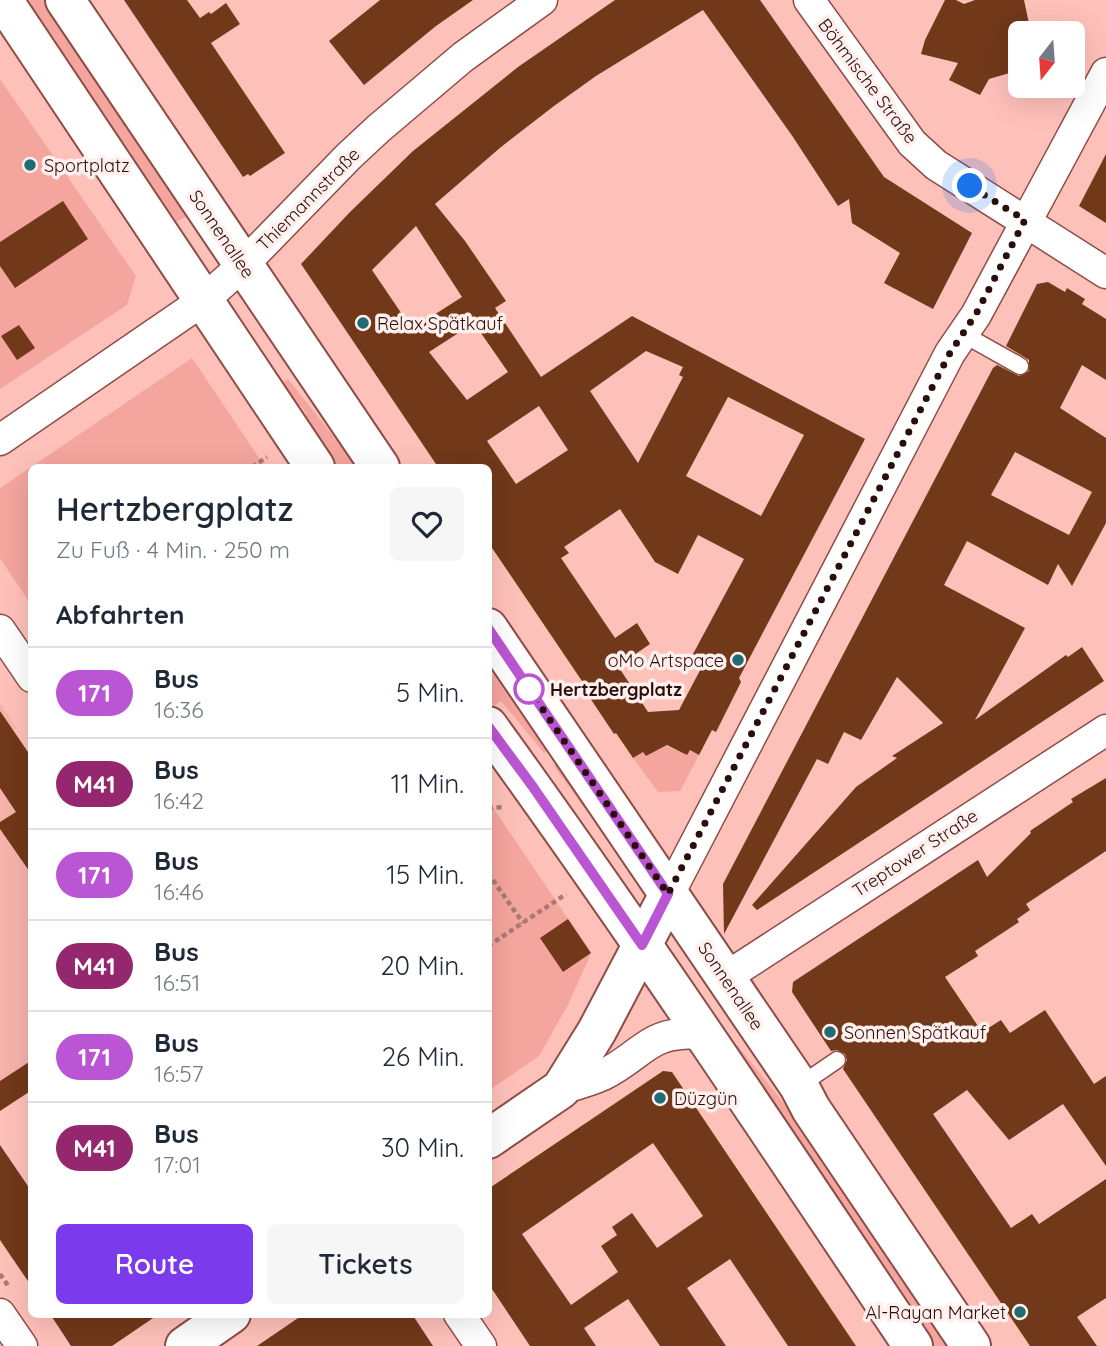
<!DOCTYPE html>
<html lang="de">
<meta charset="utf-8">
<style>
:root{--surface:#fff;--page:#f6f6f7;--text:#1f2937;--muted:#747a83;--line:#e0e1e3;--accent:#7c3aed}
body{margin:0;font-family:Quicksand,sans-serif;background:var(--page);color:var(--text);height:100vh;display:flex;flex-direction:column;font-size:26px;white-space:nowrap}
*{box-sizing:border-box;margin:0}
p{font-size:23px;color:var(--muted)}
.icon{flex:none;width:38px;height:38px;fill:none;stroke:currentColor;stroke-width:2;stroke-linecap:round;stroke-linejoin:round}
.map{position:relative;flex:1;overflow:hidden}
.sheet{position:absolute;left:28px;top:464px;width:464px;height:854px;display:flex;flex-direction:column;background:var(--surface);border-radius:10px;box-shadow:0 7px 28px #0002}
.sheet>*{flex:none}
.badge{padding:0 14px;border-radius:23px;font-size:24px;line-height:46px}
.needle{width:46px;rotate:197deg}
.fabs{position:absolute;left:1008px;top:21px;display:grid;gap:14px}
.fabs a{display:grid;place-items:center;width:77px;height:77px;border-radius:10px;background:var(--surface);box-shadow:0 7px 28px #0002;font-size:35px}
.you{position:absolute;width:35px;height:35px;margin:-18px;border:5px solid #fff;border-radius:50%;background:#1a73e8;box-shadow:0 0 0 10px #1a73e833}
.map>.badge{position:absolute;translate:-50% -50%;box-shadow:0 0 0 4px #fff}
h2{padding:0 28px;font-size:26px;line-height:63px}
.round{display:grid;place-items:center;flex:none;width:74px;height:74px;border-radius:10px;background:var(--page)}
.head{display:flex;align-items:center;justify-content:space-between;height:119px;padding:0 28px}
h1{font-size:33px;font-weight:600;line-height:52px}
.cta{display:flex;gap:14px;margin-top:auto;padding:14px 28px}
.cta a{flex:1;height:80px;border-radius:10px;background:var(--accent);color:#fff;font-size:28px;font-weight:600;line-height:80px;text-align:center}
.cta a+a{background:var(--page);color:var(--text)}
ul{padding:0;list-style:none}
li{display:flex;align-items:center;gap:21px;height:91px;padding:0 28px;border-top:2px solid var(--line)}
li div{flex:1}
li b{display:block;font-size:26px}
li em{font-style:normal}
li .badge{min-width:77px;font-weight:700;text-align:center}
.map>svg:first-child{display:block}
</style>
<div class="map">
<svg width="1106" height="1346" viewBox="0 0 1106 1346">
<rect width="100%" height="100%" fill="#fec1ba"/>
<polygon fill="#f6b3ac" points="0,703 16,728 13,730 32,758 31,1060 0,1081"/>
<g fill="#f4a59d">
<polygon points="22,0 46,0 189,214 177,222 153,187 148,190 126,157 131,153 124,143 119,147 102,122 107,117 100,108 95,111 71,76 76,72 70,63 65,66 37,25 42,21 35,11 30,14"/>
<polygon points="0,79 136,276 127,305 0,389"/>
<polygon points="192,358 265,467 32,467 31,605 0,558 0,488"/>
<polygon points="288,379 358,467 334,467 302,419 307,415 301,406 295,409 279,385"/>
<polygon points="488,657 589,806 585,809 554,766 556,764 547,751 544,753 501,701 494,706 488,697"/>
<polygon points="666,746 687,754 690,750 699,755 680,791 658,792 633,758 643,752 646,756"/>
<polygon points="488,800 591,953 569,1003 539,1056 488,1091"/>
<polygon points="737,1045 803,1127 952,1346 933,1346 733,1048"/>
</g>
<g fill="#71381a" fill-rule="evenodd">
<polygon points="124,0 187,0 200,18 209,12 211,14 226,3 240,24 211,43 285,153 250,176 248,174 243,177"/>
<polygon points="380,0 473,0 436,26 364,85 329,41"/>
<path d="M615,0h145l124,177 88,56 -39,76 -49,-26 16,-30 -48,-30 -3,-24 -11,7 -45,-69 -90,-127 -107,66 -42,30 -53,41 -66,57 30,37 41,60 -11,7 46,69 91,-61 233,123 -126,239 2,4 -25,50 -4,-2 -13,25 -9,-5 -3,5 -20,-10 -21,11 -3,-4 -10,6 -17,-25 -2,1 -30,-45 2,-2 -98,-145v-75h-50l-137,-203 49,-52 63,-61 105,-84zM416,226l46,71 -50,32 -40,-59zM474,323l34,49 -41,28 -38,-48zM646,351l37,16 -4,8 4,2 -45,86 -48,-72zM728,397l76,38 -43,81 -75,-40zM539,406l29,44 -52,34 -29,-43zM620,509l35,53 23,12 20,-39 46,24 -51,95 12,7 -26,49 -31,2 -30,-46 32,-22 -13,-21 -22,15 -54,-80 8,-5 -5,-6z"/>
<polygon points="945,0 956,0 964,4 975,0 1024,0 1031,33 1020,33 1020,70 989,79 980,95 949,80 958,63 921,54 925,40"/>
<polygon points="1106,154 1106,223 1079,206"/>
<polygon points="63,201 88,239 15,288 0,266 0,242"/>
<path d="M1048,282l17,10 2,-4 18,11 -3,5 24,15v61l-24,-15 -22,43 46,30v85l-34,63 -14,-22 -10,21 -81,-44 -23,44 81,43 -50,92 91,-65 2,2 14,-10 22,34 -347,229 -5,-5 104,-118 41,-29 -5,-2 51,-33 -46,-46 -36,63 -17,-8 -16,32 -11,-5 -93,175 -1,-50 270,-516 4,-3 22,11 10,-5v-11l-23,-14 31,-62zM1015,452l77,40 -23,43 -78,-40z"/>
<polygon points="19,325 35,348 17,360 1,336"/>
<polygon points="0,711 32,758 32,875 0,829 0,822 16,812 0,788"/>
<polygon points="1106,778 1106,851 1026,904 1030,910 1017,919 1019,922 975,951 978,956 945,977 982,1032 1001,1020 1010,1033 1045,1010 1094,1084 1106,1076 1106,1166 1063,1104 1009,1140 967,1090 933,1114 1011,1228 1032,1214 1039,1224 1106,1179 1106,1298 1077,1317 1097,1346 1030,1346 843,1069 847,1060 845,1054 837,1050 831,1051 792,992 793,982 978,860 987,877 1031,833 1030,831 1073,802 1071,799"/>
<polygon points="568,919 591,953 563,972 540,938"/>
<polygon points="32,1060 32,1090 0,1111 0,1081"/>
<path d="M663,1071l9,1 184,274h-68l-58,-87 -43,29 39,58h-66l-32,-47 -44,29 12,18h-66l-42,-63v-94zM653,1143l50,73 -46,32 -25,-35 -20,14 5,8 -16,11 17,26 -47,33 -49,-71z"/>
<polygon points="0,1145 32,1192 32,1287 0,1240"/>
<polygon points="50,1314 159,1314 112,1346 71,1346"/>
<polygon points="304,1314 412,1314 433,1346 257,1346"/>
</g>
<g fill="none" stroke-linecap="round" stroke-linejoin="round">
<g stroke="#8e4c47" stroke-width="19">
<g id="service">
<polyline points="963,334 1020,366"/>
<polyline points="799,1086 837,1060"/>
</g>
</g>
<g stroke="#8e4c47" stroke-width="33">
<g id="minor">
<polyline points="809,0 912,143 936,165 1106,273"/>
<polyline points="0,440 204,300 243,265 348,157 378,129 463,57 542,0"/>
<polyline points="0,630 32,677"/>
<polyline points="669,894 950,353 976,315 1106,73"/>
<polyline points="726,977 1106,730"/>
<path d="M561,1089c14,-4 29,-8 42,-14 43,-22 44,-45 100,-41"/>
<polyline points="0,1314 22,1346"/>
<polyline points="459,1314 481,1346"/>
</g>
</g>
<g stroke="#8e4c47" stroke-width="42">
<g id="tertiary">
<polyline points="488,1139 561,1089 597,1031 669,894"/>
<polyline points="185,1346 231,1314"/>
</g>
</g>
<g stroke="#8e4c47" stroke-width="42">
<g id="secondary">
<polyline points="3,0 315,467"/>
<polyline points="65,0 380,467"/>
<polyline points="488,628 799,1086 811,1109 971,1346"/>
<path d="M488,726c147,203 286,412 425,620"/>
</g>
</g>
<g stroke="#a97a75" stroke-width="4.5" stroke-dasharray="5 3.5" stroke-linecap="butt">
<polyline points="252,467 267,457"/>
<polyline points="488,808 504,807"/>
<polyline points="488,873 523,923"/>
<polyline points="488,946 566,894"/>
<polyline points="0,1274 9,1287"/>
</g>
<use href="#service" stroke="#fff" stroke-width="16"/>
<use href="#minor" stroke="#fff" stroke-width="30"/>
<use href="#tertiary" stroke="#fff" stroke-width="38"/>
<use href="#secondary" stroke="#fff" stroke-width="38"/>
</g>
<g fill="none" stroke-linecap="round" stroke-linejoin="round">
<g stroke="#fff" stroke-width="16">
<polyline id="line" points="488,628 668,894 642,945 533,787 488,726"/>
</g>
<use href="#line" stroke="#ba55d3" stroke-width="10"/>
<polyline stroke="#290e0c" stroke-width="7" stroke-dasharray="0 12.6" points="529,689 668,894 950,353 976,314 1025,220 970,186"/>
</g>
<g fill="#216c74" stroke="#ffefed" stroke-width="2.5">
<circle cx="30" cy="165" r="7"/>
<circle cx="363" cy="323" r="7"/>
<circle cx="738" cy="660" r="7"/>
<circle cx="830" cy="1032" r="7"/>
<circle cx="660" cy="1098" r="7"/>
<circle cx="1020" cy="1312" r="7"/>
</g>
<circle fill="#fff" stroke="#ba55d3" stroke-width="3.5" cx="529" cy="689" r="14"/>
<g text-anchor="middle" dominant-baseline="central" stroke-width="7" stroke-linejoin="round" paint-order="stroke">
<g font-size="18" fill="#290e0c" stroke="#ffefed">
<text transform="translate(868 81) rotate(53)">Böhmische Straße</text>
<text transform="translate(308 199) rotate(-45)">Thiemannstraße</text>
<text transform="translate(222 234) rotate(56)">Sonnenallee</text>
<text transform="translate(915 853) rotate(-33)">Treptower Straße</text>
<text transform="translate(731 986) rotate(56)">Sonnenallee</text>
</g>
<g font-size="18" fill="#290e0c" stroke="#ffefed" text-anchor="start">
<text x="44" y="165">Sportplatz</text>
<text x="377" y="323">Relax Spätkauf</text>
<text x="724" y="660" text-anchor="end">oMo Artspace</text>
<text x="844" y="1032">Sonnen Spätkauf</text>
<text x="674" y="1098">Düzgün</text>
<text x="1006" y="1312" text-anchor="end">Al-Rayan Market</text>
</g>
<g font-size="18" font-weight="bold" fill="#290e0c" stroke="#ffefed" text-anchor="start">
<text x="550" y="689">Hertzbergplatz</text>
</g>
</g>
</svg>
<div class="fabs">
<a><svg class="needle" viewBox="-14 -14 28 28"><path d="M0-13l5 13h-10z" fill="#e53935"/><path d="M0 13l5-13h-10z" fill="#747a83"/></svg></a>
</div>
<div class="you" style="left:970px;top:186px"></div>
<section class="sheet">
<div class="head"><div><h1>Hertzbergplatz</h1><p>Zu Fuß · 4 Min. · 250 m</p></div><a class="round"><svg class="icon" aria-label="heart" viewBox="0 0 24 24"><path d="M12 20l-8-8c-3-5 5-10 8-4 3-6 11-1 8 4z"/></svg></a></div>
<h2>Abfahrten</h2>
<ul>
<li><span class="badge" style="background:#ba55d3;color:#fff">171</span><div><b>Bus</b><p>16:36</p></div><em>5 Min.</em></li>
<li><span class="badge" style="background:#95276e;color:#fff">M41</span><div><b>Bus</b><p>16:42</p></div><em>11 Min.</em></li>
<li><span class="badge" style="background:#ba55d3;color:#fff">171</span><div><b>Bus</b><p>16:46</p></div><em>15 Min.</em></li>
<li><span class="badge" style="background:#95276e;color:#fff">M41</span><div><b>Bus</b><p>16:51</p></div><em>20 Min.</em></li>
<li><span class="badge" style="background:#ba55d3;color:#fff">171</span><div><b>Bus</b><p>16:57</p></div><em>26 Min.</em></li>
<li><span class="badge" style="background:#95276e;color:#fff">M41</span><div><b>Bus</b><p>17:01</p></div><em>30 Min.</em></li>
</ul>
<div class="cta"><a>Route</a><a>Tickets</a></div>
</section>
</div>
